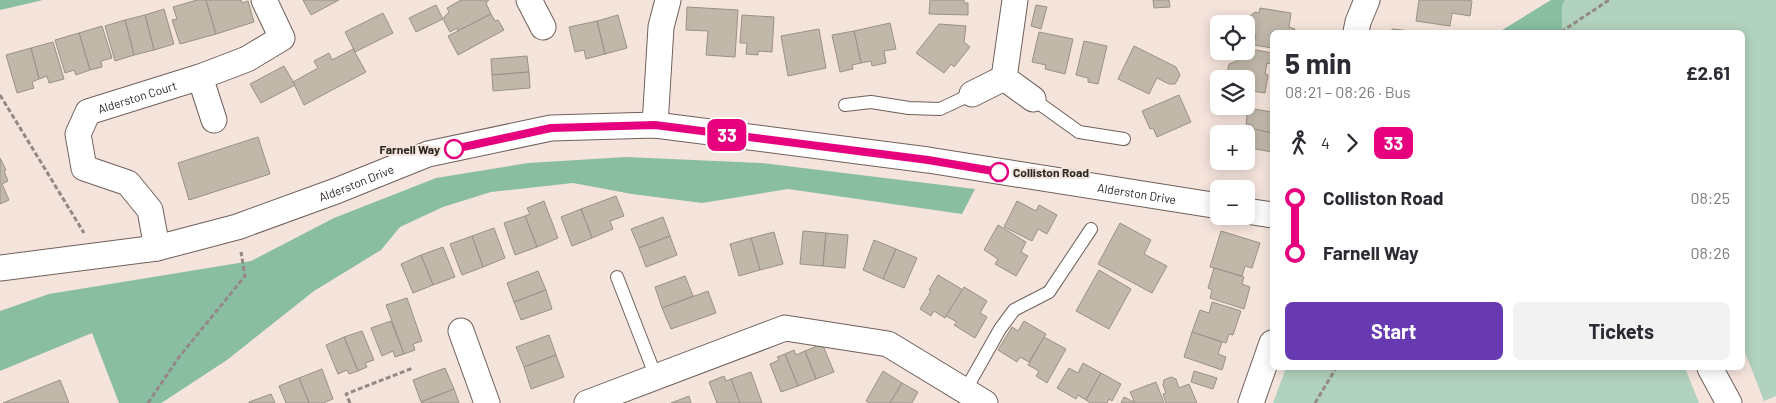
<!DOCTYPE html>
<meta charset="utf-8">
<style>
:root{--surface:#fff;--page:#f2f2f3;--text:#2b2b33;--muted:#7c7c81;--accent:#683ab1}
body{margin:0;font-family:Barlow,sans-serif;background:var(--page);color:var(--text);height:100vh;display:flex;flex-direction:column;font-size:19px;white-space:nowrap}
*{box-sizing:border-box;margin:0}
p{font-size:16px;color:var(--muted)}
.icon{flex:none;width:28px;height:28px;fill:none;stroke:currentColor;stroke-width:2;stroke-linecap:round;stroke-linejoin:round}
.map{position:relative;flex:1;overflow:hidden}
.drawer{position:absolute;left:1270px;top:30px;width:475px;height:340px;display:flex;flex-direction:column;background:var(--surface);border-radius:8px;box-shadow:0 2px 12px #0003}
.drawer>*{flex:none}
.badge{padding:0 10px;border-radius:8px;font-size:18px;line-height:32px}
.fabs{position:absolute;left:1210px;top:15px;display:grid;gap:10px}
.fabs a{display:grid;place-items:center;width:45px;height:45px;border-radius:8px;background:var(--surface);box-shadow:0 2px 12px #0003;font-size:25px}
.map>.badge{position:absolute;translate:-50% -50%;box-shadow:0 0 0 2px #fff}
.legs{display:flex;align-items:center;gap:8px;height:55px;padding:0 15px;font-size:16px}
.legs p{margin-inline-start:auto}
.summary{display:flex;align-items:center;justify-content:space-between;height:85px;padding:0 15px}
h1{font-size:28px;font-weight:700;line-height:38px}
.button{display:flex;gap:10px;margin-top:auto;padding:10px 15px}
.button a{flex:1;height:58px;border-radius:8px;background:var(--accent);color:#fff;font-size:20px;font-weight:700;line-height:58px;text-align:center}
.button a+a{background:var(--page);color:var(--text)}
ul{padding:0 15px;list-style:none}
li{display:flex;align-items:center;gap:18px;height:55px;font-size:19px}
li i{display:grid;place-items:center;width:8px;height:100%;margin:0 6px;background:currentColor}
li i::after{content:'';width:12px;height:12px;margin:-6px;border:4px solid;border-radius:50%;background:var(--surface)}
li p{margin-inline-start:auto}
li:first-child i{background:linear-gradient(#0000 50%,currentColor 0)}
li:last-child i{background:linear-gradient(currentColor 50%,#0000 0)}
.map>svg:first-child{display:block}
</style>
<div class="map">
<svg width="1776" height="403" viewBox="0 0 1776 403">
<rect width="100%" height="100%" fill="#f5e4dc"/>
<g fill="#b0d2be">
<polygon points="1565,0 1776,0 1776,396 1764,401 1743,347 1742,32 1562,32 1562,6"/>
<polygon points="1286,368 1685,368 1699,403 1273,403"/>
</g>
<g fill="#89bea2">
<polygon points="0,0 43,0 0,10"/>
<polygon points="1551,0 1565,0 1562,6 1562,32 1499,32"/>
<polygon points="626,157 761,163 975,189 962,214 788,189 702,203 632,194 573,183 491,192 443,207 400,227 381,250 314,291 227,360 166,400 161,403 119,403 92,333 0,371 0,311 49,294 251,261 334,218 436,178 528,163"/>
</g>
<g fill="#c1b8aa" stroke="#9a9184">
<polygon points="197,0 206,0 216,34 180,44 172,20 177,19 173,7"/>
<polygon points="206,0 241,0 242,3 248,1 254,22 216,34"/>
<polygon points="303,0 339,0 311,15"/>
<polygon points="461,0 489,0 486,3 491,14 458,31 457,28 450,32 444,21 444,17 449,12 447,8"/>
<polygon points="930,0 964,0 964,3 968,3 968,15 929,14"/>
<polygon points="1153,0 1169,0 1170,7 1154,8"/>
<polygon points="1419,0 1466,0 1472,1 1470,16 1452,13 1450,26 1416,21"/>
<polygon points="436,5 443,19 416,32 409,18"/>
<polygon points="1036,5 1047,7 1041,29 1031,26"/>
<polygon points="687,7 738,10 735,57 706,55 708,31 686,30"/>
<polygon points="1260,8 1291,13 1289,27 1295,29 1294,32 1272,32 1272,48 1254,45 1256,34 1251,33 1248,29 1249,17 1255,12 1259,13"/>
<polygon points="164,9 174,44 154,50 145,15"/>
<polygon points="383,13 393,33 355,52 345,32"/>
<polygon points="491,14 495,21 498,20 504,30 458,55 448,36"/>
<polygon points="145,15 154,50 134,55 125,20"/>
<polygon points="618,15 627,48 605,54 597,21"/>
<polygon points="742,15 774,17 772,52 758,51 758,55 746,54 747,43 740,43"/>
<polygon points="125,20 134,55 115,61 105,26"/>
<polygon points="597,21 605,54 586,59 584,50 575,52 569,27"/>
<polygon points="890,23 896,49 884,51 886,63 872,66 871,61 861,63 854,31"/>
<polygon points="939,24 966,26 964,42 970,47 954,67 951,64 944,73 916,53"/>
<polygon points="102,26 112,58 101,61 102,67 90,70 79,33"/>
<polygon points="819,29 826,68 788,76 781,36"/>
<polygon points="1392,29 1421,32 1392,32"/>
<polygon points="854,31 861,63 852,65 853,69 840,72 832,35"/>
<polygon points="1039,32 1073,39 1065,74 1045,69 1046,65 1032,62"/>
<polygon points="79,33 90,70 76,75 74,70 65,73 55,40"/>
<polygon points="1084,41 1107,46 1098,84 1088,82 1088,78 1076,75"/>
<polygon points="53,42 64,79 49,83 47,76 39,79 31,48"/>
<polygon points="1215,43 1219,43 1219,51 1246,51 1246,48 1272,53 1272,64 1267,63 1265,74 1268,75 1265,93 1246,90 1246,79 1236,79 1237,76 1227,74 1229,64 1237,61 1237,58 1213,54"/>
<polygon points="1134,46 1176,67 1180,75 1177,81 1175,84 1169,84 1157,78 1149,94 1118,79"/>
<polygon points="31,48 39,79 32,82 34,88 17,93 6,55"/>
<polygon points="353,49 366,72 304,105 293,82 318,68 314,61 329,53 332,60"/>
<polygon points="527,56 529,72 492,75 491,59"/>
<polygon points="284,66 295,85 261,103 250,84"/>
<polygon points="529,72 530,88 493,91 492,75"/>
<polygon points="1179,95 1191,122 1157,137 1153,128 1150,129 1142,111"/>
<polygon points="1248,108 1272,112 1272,133 1253,129 1253,125 1246,124"/>
<polygon points="1253,129 1272,133 1272,152 1250,148"/>
<polygon points="258,137 270,174 189,200 178,163"/>
<polygon points="0,158 6,170 4,171 8,181 2,184 9,200 0,204"/>
<polygon points="616,196 624,216 610,221 613,229 592,238 581,209"/>
<polygon points="544,201 558,238 537,247 525,216 530,214 527,208"/>
<polygon points="1017,201 1036,211 1039,205 1057,215 1047,234 1038,229 1032,241 1004,227"/>
<polygon points="581,209 592,238 572,246 561,217"/>
<polygon points="525,216 537,247 515,255 504,223"/>
<polygon points="663,217 670,236 639,248 631,229"/>
<polygon points="1120,223 1151,240 1144,254 1167,266 1152,293 1098,264"/>
<polygon points="998,225 1026,242 1021,252 1028,256 1016,276 995,264 998,259 984,250"/>
<polygon points="494,228 505,258 483,267 472,236"/>
<polygon points="803,231 826,233 823,266 800,264"/>
<polygon points="1221,231 1260,243 1252,268 1245,266 1242,276 1210,267"/>
<polygon points="774,232 783,264 760,270 751,238"/>
<polygon points="826,233 848,235 845,268 823,266"/>
<polygon points="472,236 483,267 462,275 450,244"/>
<polygon points="670,236 677,255 646,267 639,248"/>
<polygon points="751,238 760,270 739,276 730,244"/>
<polygon points="874,240 896,249 883,279 863,270"/>
<polygon points="443,247 455,277 433,285 421,255"/>
<polygon points="896,249 917,258 904,288 883,279"/>
<polygon points="421,255 433,285 413,293 401,264"/>
<polygon points="1214,268 1244,277 1242,284 1250,287 1244,309 1210,298 1212,290 1208,288"/>
<polygon points="1099,270 1131,289 1109,329 1076,311"/>
<polygon points="538,271 546,290 514,302 507,283"/>
<polygon points="938,275 963,290 945,318 934,311 931,316 920,309 931,291 929,290"/>
<polygon points="685,276 693,296 662,308 655,287"/>
<polygon points="964,287 987,301 980,313 987,317 975,338 954,325 957,322 946,316"/>
<polygon points="546,290 552,309 521,320 514,302"/>
<polygon points="708,291 716,313 671,329 662,308"/>
<polygon points="407,298 422,341 413,344 415,350 404,354 386,305"/>
<polygon points="1212,302 1241,311 1233,335 1229,334 1226,343 1192,332 1200,310 1209,313"/>
<polygon points="391,321 404,354 395,357 393,351 382,356 371,328"/>
<polygon points="1024,321 1046,334 1029,362 1020,357 1017,362 998,350 1012,327 1018,331"/>
<polygon points="362,331 374,360 365,363 367,367 358,371 344,337"/>
<polygon points="1192,332 1222,342 1218,354 1226,357 1222,370 1184,357"/>
<polygon points="549,335 556,355 524,367 516,347"/>
<polygon points="344,337 358,371 349,374 347,370 338,374 326,345"/>
<polygon points="1044,337 1066,349 1047,383 1036,376 1039,371 1028,365"/>
<polygon points="821,341 834,372 816,379 805,351 815,347 814,344"/>
<polygon points="794,350 796,355 805,351 816,379 798,386 785,354"/>
<polygon points="785,354 798,386 781,392 770,364 779,360 777,357"/>
<polygon points="556,355 564,377 531,389 524,367"/>
<polygon points="1083,363 1101,373 1086,400 1078,395 1076,399 1057,388 1069,368 1078,373"/>
<polygon points="445,368 454,389 421,402 413,380"/>
<polygon points="322,369 333,399 323,403 309,403 299,378"/>
<polygon points="883,371 902,383 890,403 870,403 866,401"/>
<polygon points="1194,371 1217,378 1213,389 1191,382"/>
<polygon points="751,372 762,403 740,403 731,379"/>
<polygon points="1101,373 1121,384 1112,401 1109,399 1107,403 1090,403 1086,400"/>
<polygon points="724,376 726,381 731,379 740,403 717,403 709,382"/>
<polygon points="1171,377 1176,379 1179,388 1189,384 1197,403 1166,403 1163,394 1166,393 1163,385 1164,380"/>
<polygon points="299,378 309,403 286,403 279,386"/>
<polygon points="60,380 69,403 3,403"/>
<polygon points="1156,382 1164,403 1135,403 1130,392"/>
<polygon points="902,383 918,392 912,403 890,403"/>
<polygon points="454,389 459,403 422,403 421,402"/>
<polygon points="271,394 275,403 249,403 249,402"/>
<polygon points="689,396 691,403 671,403"/>
<polygon points="1124,397 1134,402 1133,403 1121,403"/>
</g>
<g fill="none" stroke-linecap="round" stroke-linejoin="round">
<g stroke="#6f6159" stroke-width="14">
<g id="service">
<polyline points="1033,99 1079,132 1124,139"/>
<polyline points="845,105 871,102 909,108 940,109 972,94"/>
<polyline points="617,277 656,377"/>
<polyline points="965,391 1000,329 1014,310 1049,292 1091,229"/>
</g>
</g>
<g stroke="#6f6159" stroke-width="27">
<g id="minor">
<polyline points="529,0 543,27"/>
<polyline points="1356,32 1358,22 1367,0"/>
<polyline points="200,77 214,120"/>
<polyline points="1004,78 1015,0"/>
<polyline points="972,94 1004,78 1033,99"/>
<polyline points="655,125 661,27 668,0"/>
<polyline points="1246,211 1272,215"/>
<path id="s1" d="M157,248l-7,-38 -22,-27 -44,-15 -6,-34 10,-22 112,-35 47,-18 35,-21 -18,-38"/>
<path id="s2" d="M0,268l157,-20 80,-21 99,-36 92,-37 123,-26 104,-3 273,35 291,46"/>
<polyline points="461,331 487,403"/>
<polyline points="1710,368 1729,403"/>
<polyline points="587,403 785,328 888,344 985,403"/>
<polyline points="1251,403 1272,343"/>
</g>
</g>
<g stroke="#958984" stroke-width="3" stroke-dasharray="5 2.5" stroke-linecap="butt">
<polyline points="1561,32 1609,0"/>
<polyline points="0,95 84,233"/>
<polyline points="148,403 179,357 245,276 241,252"/>
<polyline points="350,403 346,394 413,368"/>
<polyline points="1315,403 1336,368"/>
</g>
<use href="#service" stroke="#fff" stroke-width="12"/>
<use href="#minor" stroke="#fff" stroke-width="25"/>
</g>
<g fill="none" stroke-linecap="round" stroke-linejoin="round">
<g stroke="#fff" stroke-width="11">
<polyline id="line-1" points="454,149 551,128 655,125 928,160 999,172"/>
</g>
<use href="#line-1" stroke="#e6007e" stroke-width="8"/>
</g>
<g fill="#fff" stroke="#e6007e" stroke-width="2.5">
<circle cx="454" cy="149" r="9"/>
<circle cx="999" cy="172" r="9"/>
</g>
<g text-anchor="middle" dominant-baseline="central" stroke-width="4" stroke-linejoin="round" paint-order="stroke">
<g font-size="12" fill="#2d2724" stroke="#f5e4dc">
<text stroke="none"><textPath href="#s1" startOffset="230">Alderston Court</textPath></text>
<text stroke="none"><textPath href="#s2" startOffset="368">Alderston Drive</textPath></text>
<text stroke="none"><textPath href="#s2" startOffset="1162">Alderston Drive</textPath></text>
</g>
<g font-size="12" font-weight="bold" fill="#2d2724" stroke="#f5e4dc" text-anchor="end">
<text x="440" y="149">Farnell Way</text>
<text x="1013" y="172" text-anchor="start">Colliston Road</text>
</g>
</g>
</svg>
<div class="fabs">
<a><svg class="icon" aria-label="locate" viewBox="0 0 24 24"><circle cx="12" cy="12" r="6"/><path d="M12 2v4M12 18v4M2 12h4M18 12h4"/></svg></a>
<a><svg class="icon" aria-label="layers" viewBox="0 0 24 24"><path d="M12 4l9 5-9 5-9-5zM3 14l9 5 9-5"/></svg></a>
<a>+</a>
<a>−</a>
</div>
<b class="badge" style="left:727px;top:135px;background:#e6007e;color:#fff">33</b>
<section class="drawer">
<div class="summary"><div><h1>5 min</h1><p>08:21 – 08:26 · Bus</p></div><b>£2.61</b></div>
<div class="legs"><svg class="icon" aria-label="walk" viewBox="0 0 24 24"><circle cx="13" cy="4" r="2"/><path d="M13 8l-2 6 4 7M11 14l-3 7M7 12l3-4h3l4 4"/></svg>4<svg class="icon" aria-label="forward" viewBox="0 0 24 24"><path d="M9 5l7 7-7 7"/></svg><b class="badge" style="background:#e6007e;color:#fff">33</b></div>
<ul>
<li><i style="color:#e6007e"></i><b>Colliston Road</b><p>08:25</p></li>
<li><i style="color:#e6007e"></i><b>Farnell Way</b><p>08:26</p></li>
</ul>
<div class="button"><a>Start</a><a>Tickets</a></div>
</section>
</div>
